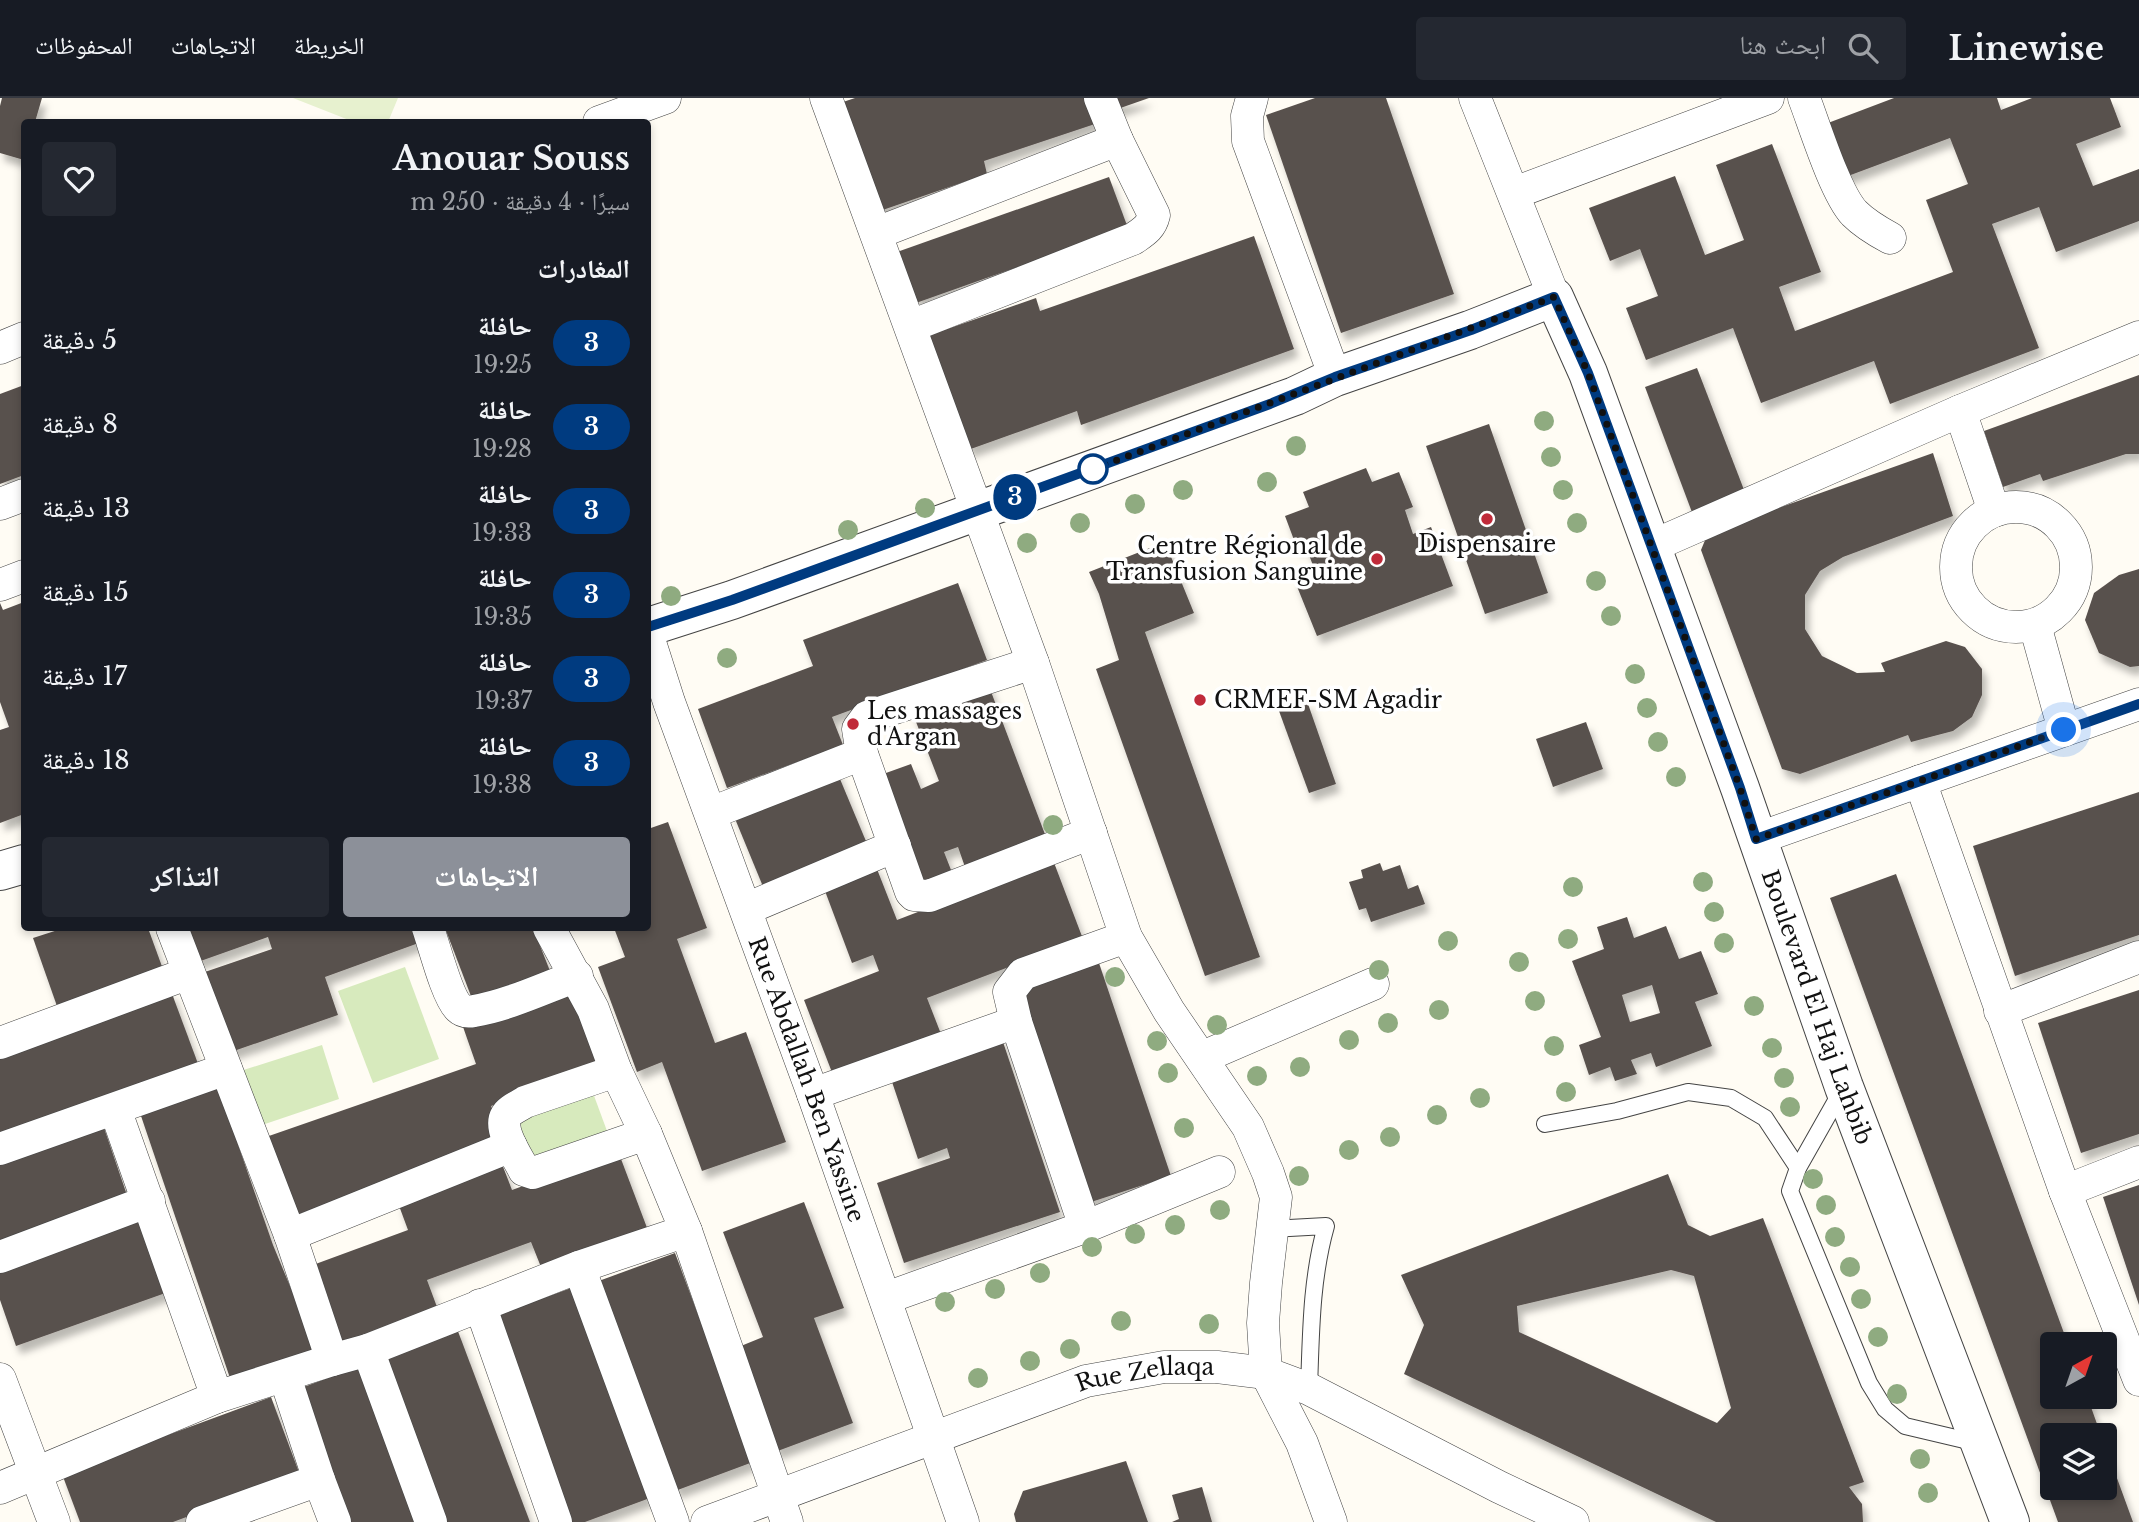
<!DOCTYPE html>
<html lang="ar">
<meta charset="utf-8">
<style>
:root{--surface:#171b24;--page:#242831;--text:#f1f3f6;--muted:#9ea1a6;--line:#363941;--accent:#8c9099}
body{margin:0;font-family:"Libre Baskerville","Noto Naskh Arabic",serif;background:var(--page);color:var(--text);direction:rtl;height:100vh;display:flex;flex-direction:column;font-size:26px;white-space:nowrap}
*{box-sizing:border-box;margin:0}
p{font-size:23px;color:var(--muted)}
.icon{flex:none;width:38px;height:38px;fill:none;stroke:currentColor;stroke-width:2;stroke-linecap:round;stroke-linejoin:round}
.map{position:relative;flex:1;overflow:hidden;direction:ltr}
.panel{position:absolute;left:21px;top:21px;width:630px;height:812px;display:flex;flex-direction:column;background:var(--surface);border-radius:7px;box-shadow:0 4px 10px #0003;direction:rtl}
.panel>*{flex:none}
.badge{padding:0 14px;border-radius:23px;font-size:24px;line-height:46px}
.needle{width:46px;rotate:40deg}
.tools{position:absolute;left:2040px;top:1234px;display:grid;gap:14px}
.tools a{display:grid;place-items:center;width:77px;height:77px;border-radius:7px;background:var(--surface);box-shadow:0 4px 10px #0003;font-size:35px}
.you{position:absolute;width:35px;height:35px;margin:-18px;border:5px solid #fff;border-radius:50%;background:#1a73e8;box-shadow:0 0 0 10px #1a73e833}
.map>.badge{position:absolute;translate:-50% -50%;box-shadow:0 0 0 4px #fff}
h2{padding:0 21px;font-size:26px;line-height:63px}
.round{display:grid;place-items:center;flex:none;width:74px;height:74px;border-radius:7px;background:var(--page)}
.headline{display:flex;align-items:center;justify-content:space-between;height:119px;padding:0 21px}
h1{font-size:33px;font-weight:800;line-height:52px}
.cta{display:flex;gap:14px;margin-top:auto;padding:14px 21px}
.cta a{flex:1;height:80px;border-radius:7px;background:var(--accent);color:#fff;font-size:28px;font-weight:800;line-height:80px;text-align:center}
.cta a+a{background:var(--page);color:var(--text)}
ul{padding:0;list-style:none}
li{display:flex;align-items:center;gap:21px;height:84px;padding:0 21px}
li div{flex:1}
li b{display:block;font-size:26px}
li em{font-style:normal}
li .badge{min-width:77px;font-weight:700;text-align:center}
header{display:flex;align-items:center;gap:42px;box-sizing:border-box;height:98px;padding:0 35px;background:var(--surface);border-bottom:2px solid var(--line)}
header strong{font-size:33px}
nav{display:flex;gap:38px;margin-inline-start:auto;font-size:24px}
.search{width:490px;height:63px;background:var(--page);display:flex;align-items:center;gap:18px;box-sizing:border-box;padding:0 24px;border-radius:7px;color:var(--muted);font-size:26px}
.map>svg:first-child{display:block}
</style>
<header>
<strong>Linewise</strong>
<div class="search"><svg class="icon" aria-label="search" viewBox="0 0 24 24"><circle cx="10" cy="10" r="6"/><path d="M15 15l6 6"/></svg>ابحث هنا</div>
<nav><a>الخريطة</a><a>الاتجاهات</a><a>المحفوظات</a></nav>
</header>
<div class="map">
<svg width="2139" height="1424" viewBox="0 0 2139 1424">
<defs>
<filter id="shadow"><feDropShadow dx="4.5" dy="8" stdDeviation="3.5" flood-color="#0004"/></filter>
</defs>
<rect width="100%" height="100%" fill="#fffcf4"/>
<g fill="#d7eabd">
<polygon points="405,869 439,961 373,985 338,893"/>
<polygon points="322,947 339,1001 253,1030 234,975"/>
<polygon points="593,995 607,1033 532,1061 517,1022"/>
</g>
<polygon fill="#e7f1cf" points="293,0 398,0 388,24 354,24"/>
<g fill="#59514d" fill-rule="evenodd" filter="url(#shadow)">
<polygon points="2,0 42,0 35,24 24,24 24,62 0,55 0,8"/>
<polygon points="855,0 1089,0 1098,25 984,63 987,76 874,115 837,6"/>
<polygon points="1105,0 1149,0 1109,14"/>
<polygon points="1315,0 1386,0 1454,196 1341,235 1266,17"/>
<polygon points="1894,0 1997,0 2001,12 2032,0 2110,0 2121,29 2076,46 2093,88 2139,71 2139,123 2056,154 2039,109 1992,126 2039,250 1890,306 1874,263 1761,305 1733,230 1646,262 1626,210 1658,198 1640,151 1610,163 1589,110 1675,78 1705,157 1744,142 1716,67 1772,46 1821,174 1779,189 1795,233 1953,174 1926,102 1968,86 1950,40 1840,81 1820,28"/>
<polygon points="1109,79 1128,130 916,205 897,154"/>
<polygon points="1254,138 1294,251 1081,327 1077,313 968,352 927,238 1036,200 1040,213"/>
<polygon points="1697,270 1746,397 1693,417 1645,289"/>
<polygon points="2139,277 2139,356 2126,356 2043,383 2040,376 2003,389 1984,333"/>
<polygon points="24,287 24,377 0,386 0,296"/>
<polygon points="1489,326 1548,495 1485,516 1426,348"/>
<polygon points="1933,355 1953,418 1843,459 1820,473 1805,497 1805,531 1822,558 1857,575 1885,574 1881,565 1946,543 1965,549 1982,571 1982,597 1972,619 1953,633 1911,644 1908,637 1800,676 1782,671 1701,452 1708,435"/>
<polygon points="1366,370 1372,384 1399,374 1413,409 1405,412 1413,436 1431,429 1453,488 1317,538 1294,481 1315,473 1305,446 1297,450 1285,418 1309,409 1303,394"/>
<polygon points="1165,444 1194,515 1145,534 1260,859 1205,878 1096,571 1119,562 1099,496 1089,474"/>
<polygon points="2139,471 2139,568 2130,569 2099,555 2085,522 2094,495 2119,477"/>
<polygon points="958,485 987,562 832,619 843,647 727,690 698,611 813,568 803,542"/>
<polygon points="24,504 24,716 0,725 0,632 9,629 0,604 0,505 3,512"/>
<polygon points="987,583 1046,739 965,769 958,749 944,754 953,777 914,792 872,680 911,666 921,691 939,683 911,611"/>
<polygon points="1307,603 1336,686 1309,695 1279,613"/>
<polygon points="1586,624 1603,671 1553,689 1536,641"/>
<polygon points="835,669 868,748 764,791 731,711"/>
<polygon points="2139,694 2139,837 2015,878 1973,748"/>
<polygon points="668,724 707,830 677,841 715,945 746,934 786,1044 702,1073 662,964 637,974 598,869 625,859 614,830 648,830 648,731"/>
<polygon points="1053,762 1083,841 927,900 941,936 833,977 804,902 879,873 873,857 852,865 822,785 875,766 897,822"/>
<polygon points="1380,765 1383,773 1400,767 1408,791 1418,787 1425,806 1371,824 1366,810 1359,812 1349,784 1363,780 1361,772"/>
<polygon points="1896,776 2068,1246 2053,1246 2053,1298 2087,1298 2101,1337 2053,1337 2053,1390 2105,1390 2106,1350 2133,1424 2058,1424 1863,891 1830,800"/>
<path d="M1627,819l7,21 32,-12 13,33 22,-8 17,43 -23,8 17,44 -56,21 -5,-14 -20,7 6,14 -22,7 -5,-14 -21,8 -10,-30 22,-8 -29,-76 32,-12 -7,-22zM1652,887l8,28 -30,9 -8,-27z"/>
<polygon points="64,830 148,830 164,874 58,911 33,840"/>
<polygon points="183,830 422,830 427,842 325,879 338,917 228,955 199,876 272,851 268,839 195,865"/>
<polygon points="445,830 533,830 552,878 474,906"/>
<polygon points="1099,865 1171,1078 1085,1106 1012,894"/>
<polygon points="571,889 600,970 491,1008 504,1044 293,1118 266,1039 476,966 462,926"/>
<polygon points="2139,892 2139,1036 2081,1055 2038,925"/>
<polygon points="171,893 200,971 0,1042 0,954"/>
<polygon points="1001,938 1060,1114 904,1165 877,1085 950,1060 947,1050 918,1061 889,975"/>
<polygon points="218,989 273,1147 316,1251 230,1280 140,1015"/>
<polygon points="102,1024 129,1103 0,1148 0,1059"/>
<polygon points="618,1053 649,1135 543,1174 531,1144 427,1182 437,1209 331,1249 302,1171 408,1132 398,1105 502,1066 512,1092"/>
<path d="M1668,1076l20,51 22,11 53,-18 101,264 -15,5 13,17 1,18h-147l-312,-148 20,-49 -23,-50zM1671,1172l23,6 37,132 -14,15 -198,-91 -2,-26z"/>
<polygon points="2139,1087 2139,1207 2103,1099"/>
<polygon points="804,1104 844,1210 814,1220 853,1325 775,1354 736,1250 763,1239 723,1134"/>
<polygon points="145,1113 174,1192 16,1248 0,1202 0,1165"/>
<polygon points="675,1155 753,1364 675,1393 596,1184"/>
<polygon points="571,1190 650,1400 585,1424 570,1424 492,1219"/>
<polygon points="456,1228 530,1424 441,1424 378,1257"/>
<polygon points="371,1264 431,1424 342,1424 293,1293"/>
<polygon points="271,1299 300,1377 173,1424 80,1424 62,1376"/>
<polygon points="1126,1363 1148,1424 1016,1424 1014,1416 1023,1393"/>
<polygon points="1202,1389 1212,1424 1172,1424 1179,1421 1172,1397"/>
</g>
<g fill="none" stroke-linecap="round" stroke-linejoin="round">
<g stroke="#444" stroke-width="18">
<g id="service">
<polyline points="1841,994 1798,1070 1790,1093 1869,1285 1885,1311 1905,1328 1977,1345"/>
<polyline points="1545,1026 1617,1013 1688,994 1731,1000 1765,1020 1798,1070"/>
<path d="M1271,1131l55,-3c-15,53 -15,107 -17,163"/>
</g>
</g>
<g stroke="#444" stroke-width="33">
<g id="minor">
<polyline points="826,0 1033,565 1126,839 1169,913 1248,1029 1268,1075 1276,1099 1266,1185 1263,1225 1266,1275 1302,1345 1331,1424"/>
<polyline points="1252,0 1247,18 1248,43 1335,279"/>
<polyline points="1475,0 1554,199"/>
<path d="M1804,0c11,29 31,94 50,115 10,10 23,18 36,25"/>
<polyline points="599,24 665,0"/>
<polyline points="1514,95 1768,0"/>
<polyline points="877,135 1117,42 1100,0"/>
<path d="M911,228l222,-87c10,-7 18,-11 21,-24l-37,-75"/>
<polyline points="0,250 24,240"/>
<polyline points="1960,313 1994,413"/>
<polyline points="0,406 24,397"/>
<circle cx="2016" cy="469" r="60"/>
<polyline points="1650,449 1960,313 2139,239"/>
<polyline points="0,487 24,478"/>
<polyline points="2035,527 2064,632"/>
<path id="s1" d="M648,538l21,66 144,392 150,428"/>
<polyline points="1033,565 867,619 858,631 862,656 911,794 914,797 929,798 1091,735"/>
<polyline points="1920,683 2065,1093 2139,1282"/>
<polyline points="711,715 862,656"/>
<polyline points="1756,741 2139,606"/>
<polyline points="746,811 895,748"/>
<polyline points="172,830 290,1137 332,1262 368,1252 431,1424"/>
<path d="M428,830c6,17 19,69 31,80 4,4 10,4 15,3 35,-6 70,-23 103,-35"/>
<polyline points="549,830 593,911 616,973 646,1036 686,1133 787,1424"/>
<polyline points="2000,913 2139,859"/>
<polyline points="0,945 189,875"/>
<polyline points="1203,959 1373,886"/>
<path d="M616,973l-91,31c-6,4 -16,8 -19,14 -8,13 12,42 18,54l9,3 113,-39"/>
<polyline points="813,996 1016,924"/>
<polyline points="115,1011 217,1299"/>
<polyline points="0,1051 226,971"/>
<polyline points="2065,1093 2139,1064"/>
<polyline points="1085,1129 1016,924 1009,894 1023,876 1126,839"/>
<polyline points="290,1137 511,1048"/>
<polyline points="0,1159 149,1103"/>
<polyline points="886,1200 1085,1129 1219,1074"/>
<polyline points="480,1207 556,1424"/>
<polyline points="368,1252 579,1169"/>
<polyline points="285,1279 319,1382 335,1424"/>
<polyline points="0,1281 54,1424"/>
<polyline points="0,1390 217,1299 332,1262"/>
<polyline points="202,1424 319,1382"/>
<polyline points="673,1424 579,1169 686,1133"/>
<path id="s2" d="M707,1424l379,-141 78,-14h53l49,6 43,16 190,98 74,35"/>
</g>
</g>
<g stroke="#444" stroke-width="40">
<g id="tertiary">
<path id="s3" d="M648,529l84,-27 563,-204 40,-19 135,-47 84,-33 34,76 152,415 104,299 166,435"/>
<polyline points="0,773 24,766"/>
</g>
</g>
<use href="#service" stroke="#fff" stroke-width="16"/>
<use href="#minor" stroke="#fff" stroke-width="32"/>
<use href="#tertiary" stroke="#fff" stroke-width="38"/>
</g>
<g fill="#8fab80">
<circle cx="1544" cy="323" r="10"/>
<circle cx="1296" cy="348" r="10"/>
<circle cx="1551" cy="359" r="10"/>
<circle cx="1267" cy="384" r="10"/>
<circle cx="1183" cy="392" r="10"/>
<circle cx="1563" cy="392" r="10"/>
<circle cx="1135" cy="406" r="10"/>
<circle cx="925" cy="410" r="10"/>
<circle cx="1080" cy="425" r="10"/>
<circle cx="1577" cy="425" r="10"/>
<circle cx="848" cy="432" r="10"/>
<circle cx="1027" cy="445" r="10"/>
<circle cx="1596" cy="483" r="10"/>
<circle cx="671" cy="498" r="10"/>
<circle cx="1611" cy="518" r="10"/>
<circle cx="727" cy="560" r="10"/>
<circle cx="1635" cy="576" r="10"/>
<circle cx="1647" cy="610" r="10"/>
<circle cx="1658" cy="644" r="10"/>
<circle cx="1676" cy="679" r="10"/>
<circle cx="1053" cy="727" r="10"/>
<circle cx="1703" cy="784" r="10"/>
<circle cx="1573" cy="789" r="10"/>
<circle cx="1714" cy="814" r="10"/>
<circle cx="1568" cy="841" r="10"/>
<circle cx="1448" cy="843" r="10"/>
<circle cx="1724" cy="845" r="10"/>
<circle cx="1519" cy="864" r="10"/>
<circle cx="1379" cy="872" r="10"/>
<circle cx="1115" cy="879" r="10"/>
<circle cx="1535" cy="903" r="10"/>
<circle cx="1754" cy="908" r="10"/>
<circle cx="1439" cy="912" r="10"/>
<circle cx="1388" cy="925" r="10"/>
<circle cx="1217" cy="927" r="10"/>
<circle cx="1349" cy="942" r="10"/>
<circle cx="1157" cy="943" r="10"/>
<circle cx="1554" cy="948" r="10"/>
<circle cx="1772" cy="950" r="10"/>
<circle cx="1300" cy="969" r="10"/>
<circle cx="1168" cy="975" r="10"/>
<circle cx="1257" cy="978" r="10"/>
<circle cx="1784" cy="980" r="10"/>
<circle cx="1566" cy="994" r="10"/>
<circle cx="1480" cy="1000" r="10"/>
<circle cx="1790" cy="1009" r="10"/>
<circle cx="1437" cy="1017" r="10"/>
<circle cx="1184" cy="1030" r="10"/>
<circle cx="1390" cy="1039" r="10"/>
<circle cx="1349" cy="1052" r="10"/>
<circle cx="1299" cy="1078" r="10"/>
<circle cx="1813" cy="1081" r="10"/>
<circle cx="1826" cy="1107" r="10"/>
<circle cx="1220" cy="1112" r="10"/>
<circle cx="1175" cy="1127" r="10"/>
<circle cx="1135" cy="1136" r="10"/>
<circle cx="1835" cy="1139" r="10"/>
<circle cx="1092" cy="1149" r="10"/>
<circle cx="1850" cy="1169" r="10"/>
<circle cx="1040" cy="1175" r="10"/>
<circle cx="995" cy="1191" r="10"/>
<circle cx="1861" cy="1201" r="10"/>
<circle cx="945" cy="1204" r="10"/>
<circle cx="1121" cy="1223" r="10"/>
<circle cx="1209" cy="1226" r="10"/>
<circle cx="1878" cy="1239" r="10"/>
<circle cx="1070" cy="1251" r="10"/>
<circle cx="1030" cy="1263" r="10"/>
<circle cx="978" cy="1280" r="10"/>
<circle cx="1897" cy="1296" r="10"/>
<circle cx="1920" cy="1361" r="10"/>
<circle cx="1928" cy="1395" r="10"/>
</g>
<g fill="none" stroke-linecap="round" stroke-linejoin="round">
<g stroke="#fff" stroke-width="16">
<polyline id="line" points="648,529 732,502 1270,306 1335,279 1471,232 1554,199 1588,275 1740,690 1756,741 2139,606"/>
</g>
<use href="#line" stroke="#003b80" stroke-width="10"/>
<polyline stroke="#111" stroke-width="7" stroke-dasharray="0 12.6" points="1093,371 1554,199 1588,275 1740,690 1756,741 2064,632"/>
</g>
<circle fill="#fff" stroke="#003b80" stroke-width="3.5" cx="1093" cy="371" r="14"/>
<g fill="#c02a39" stroke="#fff" stroke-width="2.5">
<circle cx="1487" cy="421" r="7"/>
<circle cx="1377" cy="461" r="7"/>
<circle cx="1200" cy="602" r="7"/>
<circle cx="853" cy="626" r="7"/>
</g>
<g text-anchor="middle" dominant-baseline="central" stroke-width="7" stroke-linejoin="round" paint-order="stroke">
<g font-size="23" fill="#111" stroke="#fff" text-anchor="start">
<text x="1487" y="446" text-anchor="middle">Dispensaire</text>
<text x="1363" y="448" text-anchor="end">Centre Régional de<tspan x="1363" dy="26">Transfusion Sanguine</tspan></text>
<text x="1214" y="602">CRMEF-SM Agadir</text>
<text x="867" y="613">Les massages<tspan x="867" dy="26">d'Argan</tspan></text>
</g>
<g font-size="23" fill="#111" stroke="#fff">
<text stroke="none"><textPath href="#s3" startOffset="1722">Boulevard El Haj Lahbib</textPath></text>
<text stroke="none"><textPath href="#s1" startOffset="471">Rue Abdallah Ben Yassine</textPath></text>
<text stroke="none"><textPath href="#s2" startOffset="464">Rue Zellaqa</textPath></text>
</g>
</g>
</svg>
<div class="tools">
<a><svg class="needle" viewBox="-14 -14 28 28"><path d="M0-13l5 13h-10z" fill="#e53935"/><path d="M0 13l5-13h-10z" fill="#9ea1a6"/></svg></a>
<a><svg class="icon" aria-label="layers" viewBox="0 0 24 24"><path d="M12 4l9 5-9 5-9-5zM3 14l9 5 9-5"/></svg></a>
</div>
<div class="you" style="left:2064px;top:632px"></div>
<b class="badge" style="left:1015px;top:399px;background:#003b80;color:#fff">3</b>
<section class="panel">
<div class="headline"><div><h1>Anouar Souss</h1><p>سيرًا · 4 دقيقة · 250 m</p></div><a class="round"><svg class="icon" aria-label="heart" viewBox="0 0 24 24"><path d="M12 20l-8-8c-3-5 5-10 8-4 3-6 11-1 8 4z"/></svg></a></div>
<h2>المغادرات</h2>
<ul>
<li><span class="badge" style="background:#003b80;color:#fff">3</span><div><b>حافلة</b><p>19:25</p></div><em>5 دقيقة</em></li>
<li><span class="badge" style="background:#003b80;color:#fff">3</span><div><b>حافلة</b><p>19:28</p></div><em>8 دقيقة</em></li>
<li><span class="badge" style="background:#003b80;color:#fff">3</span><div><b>حافلة</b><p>19:33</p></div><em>13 دقيقة</em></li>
<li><span class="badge" style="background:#003b80;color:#fff">3</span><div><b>حافلة</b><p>19:35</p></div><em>15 دقيقة</em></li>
<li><span class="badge" style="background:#003b80;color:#fff">3</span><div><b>حافلة</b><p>19:37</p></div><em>17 دقيقة</em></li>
<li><span class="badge" style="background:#003b80;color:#fff">3</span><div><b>حافلة</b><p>19:38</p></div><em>18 دقيقة</em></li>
</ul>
<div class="cta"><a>الاتجاهات</a><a>التذاكر</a></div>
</section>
</div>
